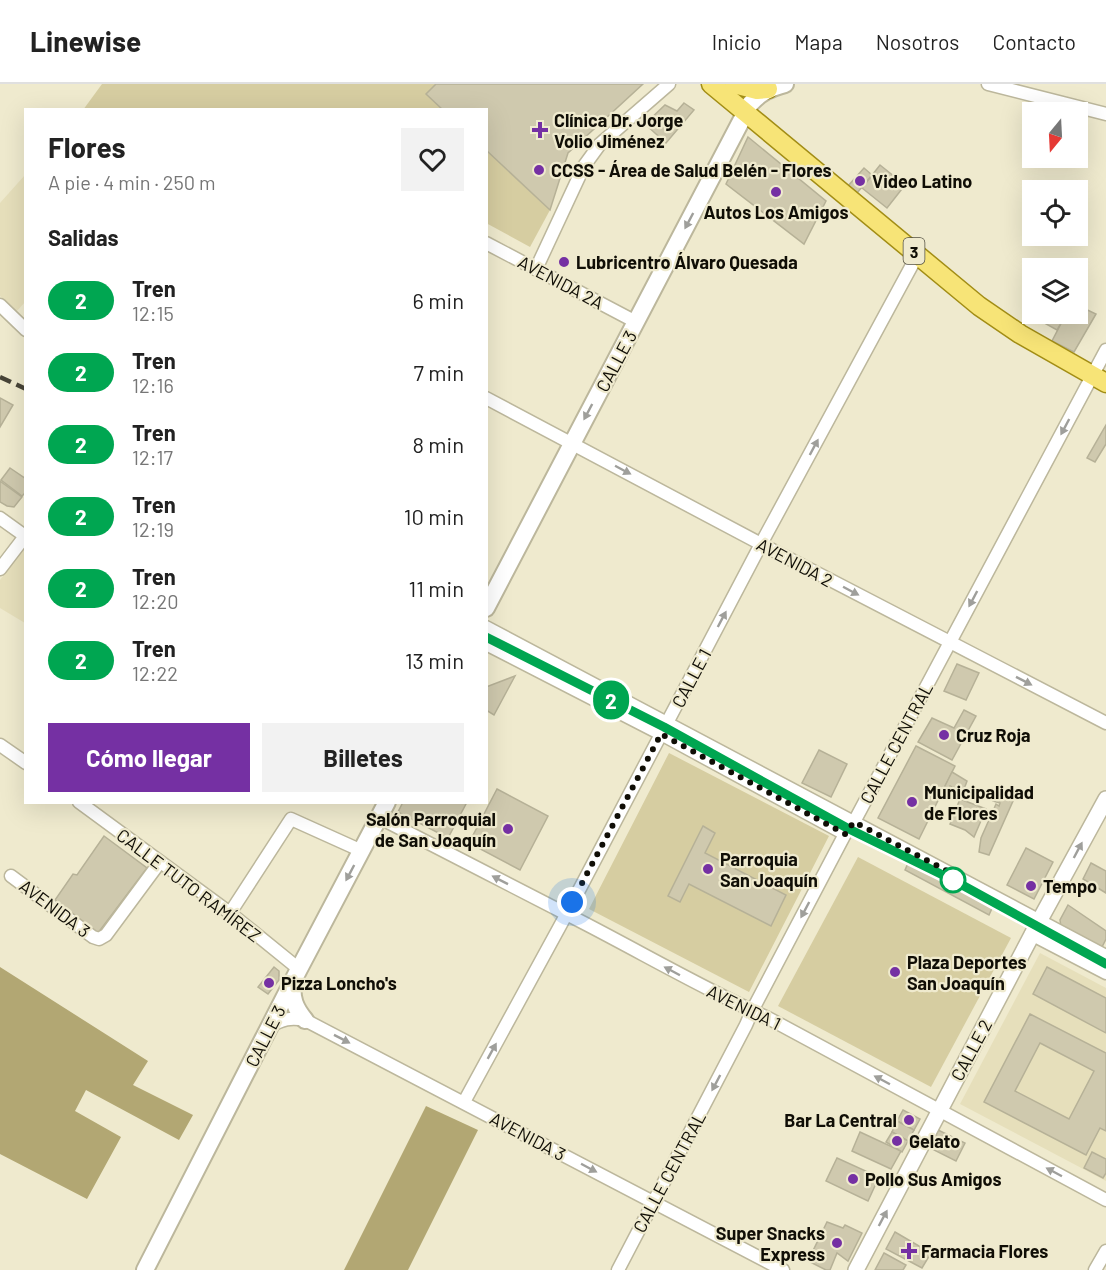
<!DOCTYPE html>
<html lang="es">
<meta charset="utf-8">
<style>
:root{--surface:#fff;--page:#f2f2f2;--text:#222;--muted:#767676;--line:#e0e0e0;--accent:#7530a3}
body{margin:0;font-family:Barlow,sans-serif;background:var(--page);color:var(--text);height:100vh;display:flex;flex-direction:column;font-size:22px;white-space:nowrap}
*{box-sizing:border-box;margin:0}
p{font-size:20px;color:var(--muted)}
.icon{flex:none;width:33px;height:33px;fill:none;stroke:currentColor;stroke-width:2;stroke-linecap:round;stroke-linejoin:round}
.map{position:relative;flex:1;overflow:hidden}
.panel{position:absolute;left:24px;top:24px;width:464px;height:696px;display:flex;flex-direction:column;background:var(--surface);border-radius:0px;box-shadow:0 6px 24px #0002}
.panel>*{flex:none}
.badge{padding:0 12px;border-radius:20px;font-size:21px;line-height:39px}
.needle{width:39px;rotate:198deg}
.controls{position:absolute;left:1022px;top:18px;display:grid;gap:12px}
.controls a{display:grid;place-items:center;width:66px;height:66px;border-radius:0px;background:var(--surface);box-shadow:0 6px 24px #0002;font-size:30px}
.you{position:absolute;width:30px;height:30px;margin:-15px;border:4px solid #fff;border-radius:50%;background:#1a73e8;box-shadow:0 0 0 9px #1a73e833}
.map>.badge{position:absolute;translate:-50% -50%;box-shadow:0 0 0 3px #fff}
h2{padding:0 24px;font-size:22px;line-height:54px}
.round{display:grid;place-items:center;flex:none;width:63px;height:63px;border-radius:0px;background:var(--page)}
.summary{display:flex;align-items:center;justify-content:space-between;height:102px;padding:0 24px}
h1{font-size:28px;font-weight:700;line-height:45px}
.button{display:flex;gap:12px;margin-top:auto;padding:12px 24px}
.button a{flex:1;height:69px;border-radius:0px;background:var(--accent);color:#fff;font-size:24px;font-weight:700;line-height:69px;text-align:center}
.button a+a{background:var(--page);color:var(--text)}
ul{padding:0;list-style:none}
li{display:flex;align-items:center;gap:18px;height:72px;padding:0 24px}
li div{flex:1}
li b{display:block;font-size:22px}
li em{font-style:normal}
li .badge{min-width:66px;font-weight:700;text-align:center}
header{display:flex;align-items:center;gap:36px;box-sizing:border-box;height:84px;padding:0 30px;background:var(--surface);border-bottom:2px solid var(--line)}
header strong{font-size:28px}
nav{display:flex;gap:33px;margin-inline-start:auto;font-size:21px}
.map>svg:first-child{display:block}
</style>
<header>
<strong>Linewise</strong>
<nav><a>Inicio</a><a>Mapa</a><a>Nosotros</a><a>Contacto</a></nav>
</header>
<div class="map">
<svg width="1106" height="1186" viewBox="0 0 1106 1186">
<rect width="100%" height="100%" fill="#efeace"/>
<g fill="#e6dfbb">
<polygon points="25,91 25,218 16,228 0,212 0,119"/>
<polygon points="25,462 26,462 25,539 0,524 0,496"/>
<polygon points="1040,869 1106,904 1106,1097 960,1020"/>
</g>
<g fill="#d6cda1" fill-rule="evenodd">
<polygon points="102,0 436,0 443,26 83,26"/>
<polygon points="486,66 550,126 530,163 486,139"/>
<path d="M669,669l160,83 -80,156 -160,-83zM704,743l11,6 -10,20 81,42 -16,30 -81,-41 -9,18 -12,-6z"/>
<polygon points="858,773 1011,854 931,1003 778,922"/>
</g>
<g fill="#b2a773">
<polygon points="0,883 148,977 133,1001 193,1031 179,1056 86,1006 75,1027 121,1053 87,1115 0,1070"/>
<polygon points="426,1022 478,1046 408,1186 344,1186"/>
</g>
<g fill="#cfc9ae" stroke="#b6b197" stroke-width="1.5" fill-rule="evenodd">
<polygon points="436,0 643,0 568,69 550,126 486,66 486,26 443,26 426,10"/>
<polygon points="684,19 694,26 666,59 645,40 665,21 677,27"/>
<polygon points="748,53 826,117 804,160 726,100"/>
<polygon points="880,81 905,101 887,124 862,104"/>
<polygon points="864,84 872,91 857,109 848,102"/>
<polygon points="1077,221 1096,230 1074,268 1052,257 1066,230 1077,230"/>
<polygon points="1039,230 1066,230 1057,246 1037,235"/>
<polygon points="0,314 13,321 0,343"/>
<polygon points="1106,341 1106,360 1095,378 1087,374"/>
<polygon points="10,384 26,395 26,408 22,412 1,396"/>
<polygon points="0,397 22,413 14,423 7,422 0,418"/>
<polygon points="957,580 979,589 966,616 944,607"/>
<polygon points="515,592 494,631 486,626 486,603"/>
<polygon points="964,626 976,632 952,676 918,658 932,634 954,644"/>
<polygon points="916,662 955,682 919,755 878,734"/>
<polygon points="819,666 847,680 831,713 802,699"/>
<polygon points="952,688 967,697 963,708 950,702 946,711 945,702"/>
<polygon points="497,705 548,732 520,786 469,759"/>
<polygon points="995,707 1013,717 989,771 979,768 981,754 996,720 999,722 1000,719 993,717"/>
<polygon points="960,715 986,725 974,753 965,746 950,740"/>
<polygon points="403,718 467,718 448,754 398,728"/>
<polygon points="703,742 715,749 705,769 786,811 771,842 689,800 680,818 668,812"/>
<polygon points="104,752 147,784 98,849 55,816 73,790 77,791"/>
<polygon points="1026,764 1053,778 1034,815 1007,801"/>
<polygon points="909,777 993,822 989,831 905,786"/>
<polygon points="1091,779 1106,787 1106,809 1083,795"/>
<polygon points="1068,821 1106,847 1106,855 1101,865 1061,843 1060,836"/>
<polygon points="274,883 279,887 279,896 268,910 258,903"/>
<polygon points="1047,883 1106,914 1106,949 1033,910"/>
<path d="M1030,930l76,39v78l-6,-3 -14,27 -102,-53zM1040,959l54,28 -25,48 -54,-28z"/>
<polygon points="903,1026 920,1035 914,1046 897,1037"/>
<polygon points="897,1037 914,1046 908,1057 892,1048"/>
<polygon points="938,1046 965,1059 956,1077 930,1064"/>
<polygon points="860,1048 901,1067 891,1085 852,1067"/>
<polygon points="892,1048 908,1057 902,1068 886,1058"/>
<polygon points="1092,1068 1106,1075 1106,1089 1103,1094 1084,1084"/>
<polygon points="837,1074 879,1093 868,1117 826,1097"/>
<polygon points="827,1138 843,1144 845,1141 862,1149 848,1177 837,1169 830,1186 826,1186 808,1177"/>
<polygon points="895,1148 931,1169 922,1184 886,1165"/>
<polygon points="884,1169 906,1181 903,1186 875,1186"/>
</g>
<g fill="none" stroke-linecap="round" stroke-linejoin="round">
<g stroke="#bcb79c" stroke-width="15">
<g id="minor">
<polyline points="988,0 1106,30"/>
<polyline points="486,159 636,238"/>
<polyline points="536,185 584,82 600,60 669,0"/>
<polyline points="0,221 26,246"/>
<polyline points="486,314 761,460 1106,639"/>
<polyline points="0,434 25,452"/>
<polyline points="0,485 26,451"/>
<polyline points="486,543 1106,872"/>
<polyline points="486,560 661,650 845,750"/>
<polyline points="0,661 26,679"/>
<polyline points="79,718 230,829 299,885"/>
<path d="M380,734c67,35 135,69 202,104 62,32 122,67 186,96l338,182"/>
<polyline points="11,792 93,853 99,855 106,851 160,778"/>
<polyline points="230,829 291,735 362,767"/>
<polyline points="1031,850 1106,889"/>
<path d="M269,943c13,-8 22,-10 36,-7l478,250"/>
<polyline points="464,1018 566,831 761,460 918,170"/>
<polyline points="618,1186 746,941 752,927 845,750 854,738 1106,266"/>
<polyline points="1095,1186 1106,1167"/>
</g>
</g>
<g stroke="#bcb79c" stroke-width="18">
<polyline id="tertiary" points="856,1186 1036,843 1106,715"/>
</g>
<g stroke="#bcb79c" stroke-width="20">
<g id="secondary">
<path d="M486,524l264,-504c10,-11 20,-16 35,-20"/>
<path d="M293,899c-2,15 2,25 12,37"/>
<polyline points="145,1186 299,885 387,718"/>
</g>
</g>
<g stroke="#a28d15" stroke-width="21">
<g id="primary">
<polyline points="711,0 979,222 1020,250 1106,299"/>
<polyline points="734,0 757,6 768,5"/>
</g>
</g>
<use href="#minor" stroke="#fff" stroke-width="12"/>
<use href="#tertiary" stroke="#fff" stroke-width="15"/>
<use href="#secondary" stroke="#fff" stroke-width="16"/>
<use href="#primary" stroke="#f7e477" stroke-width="18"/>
<g stroke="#474437" stroke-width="4.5" stroke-dasharray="12 6" stroke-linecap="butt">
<polyline points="0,293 26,305"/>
<polyline points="486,553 664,643 849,745 953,796 1106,880"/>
</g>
</g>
<defs><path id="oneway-solid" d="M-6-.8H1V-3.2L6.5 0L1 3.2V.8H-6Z" transform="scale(1.5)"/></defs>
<g fill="#9f9f9b">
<use href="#oneway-solid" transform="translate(689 137) rotate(118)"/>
<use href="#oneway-solid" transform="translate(588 328) rotate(118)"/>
<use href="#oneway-solid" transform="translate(1065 343) rotate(118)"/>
<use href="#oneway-solid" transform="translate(814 363) rotate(-62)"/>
<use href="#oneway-solid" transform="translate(623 386) rotate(28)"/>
<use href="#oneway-solid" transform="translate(851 507) rotate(28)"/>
<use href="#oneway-solid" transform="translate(973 515) rotate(118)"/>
<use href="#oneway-solid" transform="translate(722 535) rotate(-62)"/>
<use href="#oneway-solid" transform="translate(1024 597) rotate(27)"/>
<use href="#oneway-solid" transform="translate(1078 766) rotate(-62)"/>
<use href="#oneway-solid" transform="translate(350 789) rotate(118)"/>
<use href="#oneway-solid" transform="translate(500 796) rotate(-153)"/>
<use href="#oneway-solid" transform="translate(805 826) rotate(118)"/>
<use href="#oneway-solid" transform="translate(672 887) rotate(-152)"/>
<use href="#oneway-solid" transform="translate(342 955) rotate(27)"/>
<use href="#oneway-solid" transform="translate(492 967) rotate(-61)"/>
<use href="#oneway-solid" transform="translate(882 996) rotate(-152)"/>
<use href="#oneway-solid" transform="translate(716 999) rotate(118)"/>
<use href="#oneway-solid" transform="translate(589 1084) rotate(28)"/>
<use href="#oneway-solid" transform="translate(1054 1088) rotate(-152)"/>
<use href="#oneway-solid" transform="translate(883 1134) rotate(-62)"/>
</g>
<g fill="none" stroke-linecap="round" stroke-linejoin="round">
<g stroke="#fff" stroke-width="14">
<polyline id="line" points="486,553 664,643 849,745 953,796 1106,880"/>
</g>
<use href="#line" stroke="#00a651" stroke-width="9"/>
<polyline stroke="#100e06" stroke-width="6" stroke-dasharray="0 10.8" points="572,818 661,650 845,750 854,738 957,792 953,796"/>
</g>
<g fill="#7530a3" stroke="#efeace" stroke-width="2">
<path d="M537 37h6v6h6v6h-6v6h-6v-6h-6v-6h6z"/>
<circle cx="539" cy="86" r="6"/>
<circle cx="860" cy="97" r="6"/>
<circle cx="776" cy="108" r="6"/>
<circle cx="564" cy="178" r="6"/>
<circle cx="944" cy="651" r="6"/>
<circle cx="912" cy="718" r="6"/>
<circle cx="508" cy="745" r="6"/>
<circle cx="708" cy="785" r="6"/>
<circle cx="1031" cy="802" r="6"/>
<circle cx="895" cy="888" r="6"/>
<circle cx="269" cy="899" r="6"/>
<circle cx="909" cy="1036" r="6"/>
<circle cx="897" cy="1057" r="6"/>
<circle cx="853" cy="1095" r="6"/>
<circle cx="837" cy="1159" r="6"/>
<path d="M906 1158h6v6h6v6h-6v6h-6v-6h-6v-6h6z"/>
</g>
<circle fill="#fff" stroke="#00a651" stroke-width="3" cx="953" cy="796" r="12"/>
<g text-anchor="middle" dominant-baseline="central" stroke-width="4.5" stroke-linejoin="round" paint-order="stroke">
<rect fill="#efeace" stroke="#535042" stroke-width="1.5" x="903.5" y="154" width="21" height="26" rx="4.5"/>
<g font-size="16" font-weight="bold" fill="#100e06">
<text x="914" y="167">3</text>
</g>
<g font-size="18" font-weight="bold" fill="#100e06" stroke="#efeace" text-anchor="start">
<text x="554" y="36">Clínica Dr. Jorge<tspan x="554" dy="21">Volio Jiménez</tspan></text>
<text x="551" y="86">CCSS - Área de Salud Belén - Flores</text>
<text x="872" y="97">Video Latino</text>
<text x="776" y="128" text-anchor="middle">Autos Los Amigos</text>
<text x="576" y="178">Lubricentro Álvaro Quesada</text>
<text x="956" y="651">Cruz Roja</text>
<text x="924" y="708">Municipalidad<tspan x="924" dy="21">de Flores</tspan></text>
<text x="496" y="735" text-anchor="end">Salón Parroquial<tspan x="496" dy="21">de San Joaquín</tspan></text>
<text x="720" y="775">Parroquia<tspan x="720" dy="21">San Joaquín</tspan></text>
<text x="1043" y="802">Tempo</text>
<text x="907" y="878">Plaza Deportes<tspan x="907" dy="21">San Joaquín</tspan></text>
<text x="281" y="899">Pizza Loncho's</text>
<text x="897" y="1036" text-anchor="end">Bar La Central</text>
<text x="909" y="1057">Gelato</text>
<text x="865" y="1095">Pollo Sus Amigos</text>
<text x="825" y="1149" text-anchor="end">Super Snacks<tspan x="825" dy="21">Express</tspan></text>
<text x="921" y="1167">Farmacia Flores</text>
</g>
<g font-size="18" fill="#100e06" stroke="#efeace">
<text transform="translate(561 198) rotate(28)">AVENIDA 2A</text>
<text transform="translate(616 277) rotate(-62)">CALLE 3</text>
<text transform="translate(795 478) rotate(28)">AVENIDA 2</text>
<text transform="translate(691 594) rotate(-62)">CALLE 1</text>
<text transform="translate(896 659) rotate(-62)">CALLE CENTRAL</text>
<text transform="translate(189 801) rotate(37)">CALLE TUTO RAMÍREZ</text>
<text transform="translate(55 824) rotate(37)">AVENIDA 3</text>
<text transform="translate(744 923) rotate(26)">AVENIDA 1</text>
<text transform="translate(265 952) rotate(-63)">CALLE 3</text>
<text transform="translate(971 966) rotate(-62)">CALLE 2</text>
<text transform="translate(528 1052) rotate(28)">AVENIDA 3</text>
<text transform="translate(669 1088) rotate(-62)">CALLE CENTRAL</text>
</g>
</g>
</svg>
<div class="controls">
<a><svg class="needle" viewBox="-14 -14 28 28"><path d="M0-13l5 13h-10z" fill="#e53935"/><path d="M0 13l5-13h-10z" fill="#767676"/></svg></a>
<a><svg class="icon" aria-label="locate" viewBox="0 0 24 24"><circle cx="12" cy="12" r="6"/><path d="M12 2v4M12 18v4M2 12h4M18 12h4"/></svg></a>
<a><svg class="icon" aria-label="layers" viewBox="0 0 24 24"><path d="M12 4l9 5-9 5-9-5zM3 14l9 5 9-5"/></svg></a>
</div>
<div class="you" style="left:572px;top:818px"></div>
<b class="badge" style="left:611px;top:616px;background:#00a651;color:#fff">2</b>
<section class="panel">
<div class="summary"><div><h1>Flores</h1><p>A pie · 4 min · 250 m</p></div><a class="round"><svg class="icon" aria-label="heart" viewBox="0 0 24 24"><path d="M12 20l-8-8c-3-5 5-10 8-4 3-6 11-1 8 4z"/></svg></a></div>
<h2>Salidas</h2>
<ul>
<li><span class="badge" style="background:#00a651;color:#fff">2</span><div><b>Tren</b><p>12:15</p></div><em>6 min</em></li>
<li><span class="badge" style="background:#00a651;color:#fff">2</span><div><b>Tren</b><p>12:16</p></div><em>7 min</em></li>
<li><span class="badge" style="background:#00a651;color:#fff">2</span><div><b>Tren</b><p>12:17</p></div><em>8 min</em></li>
<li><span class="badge" style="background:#00a651;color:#fff">2</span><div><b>Tren</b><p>12:19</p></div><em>10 min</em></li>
<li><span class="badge" style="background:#00a651;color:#fff">2</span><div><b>Tren</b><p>12:20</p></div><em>11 min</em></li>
<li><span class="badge" style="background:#00a651;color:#fff">2</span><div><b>Tren</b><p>12:22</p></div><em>13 min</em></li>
</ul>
<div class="button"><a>Cómo llegar</a><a>Billetes</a></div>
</section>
</div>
